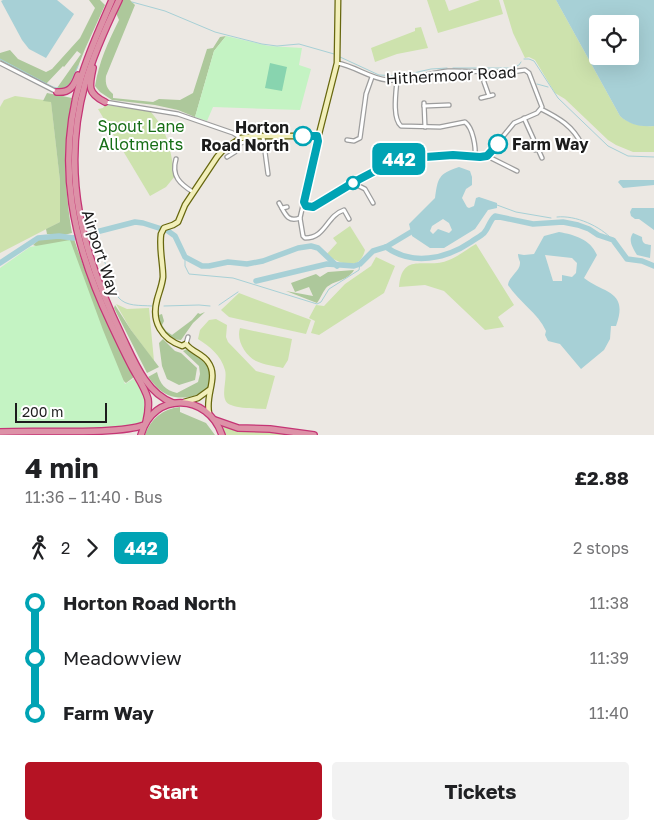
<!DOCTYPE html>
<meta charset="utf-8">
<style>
:root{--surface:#fff;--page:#f2f2f2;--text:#202124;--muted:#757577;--accent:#b51324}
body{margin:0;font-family:"Golos Text",sans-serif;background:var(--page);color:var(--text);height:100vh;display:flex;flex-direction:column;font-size:19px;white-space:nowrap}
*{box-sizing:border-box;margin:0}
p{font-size:16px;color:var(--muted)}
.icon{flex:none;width:28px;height:28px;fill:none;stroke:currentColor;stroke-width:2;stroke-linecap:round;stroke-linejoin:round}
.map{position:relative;height:435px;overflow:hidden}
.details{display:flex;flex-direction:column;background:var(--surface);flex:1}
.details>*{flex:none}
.badge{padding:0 10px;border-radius:8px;font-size:18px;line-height:32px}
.buttons{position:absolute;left:589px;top:15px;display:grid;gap:10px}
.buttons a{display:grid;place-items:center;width:50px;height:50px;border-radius:5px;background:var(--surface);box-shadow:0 5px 20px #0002;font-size:25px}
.scale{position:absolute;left:15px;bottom:12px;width:92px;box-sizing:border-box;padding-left:5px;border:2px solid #1c1c1c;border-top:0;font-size:14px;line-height:18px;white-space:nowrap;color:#1c1c1c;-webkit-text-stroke:4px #fff;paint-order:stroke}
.map>.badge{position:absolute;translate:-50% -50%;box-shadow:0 0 0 2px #fff}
.legs{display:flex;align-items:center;gap:8px;height:55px;padding:0 25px;font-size:16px}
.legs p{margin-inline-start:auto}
.head{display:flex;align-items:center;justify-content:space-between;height:85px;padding:0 25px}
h1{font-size:28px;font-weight:700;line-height:38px}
.cta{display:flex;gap:10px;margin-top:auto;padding:10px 25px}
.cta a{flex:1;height:58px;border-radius:5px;background:var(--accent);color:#fff;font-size:20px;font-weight:700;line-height:58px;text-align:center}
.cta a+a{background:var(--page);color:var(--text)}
ul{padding:0 25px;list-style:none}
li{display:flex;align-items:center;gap:18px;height:55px;font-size:19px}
li i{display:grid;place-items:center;width:8px;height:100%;margin:0 6px;background:currentColor}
li i::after{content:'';width:12px;height:12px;margin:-6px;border:4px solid;border-radius:50%;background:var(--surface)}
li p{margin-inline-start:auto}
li:first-child i{background:linear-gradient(#0000 50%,currentColor 0)}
li:last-child i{background:linear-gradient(currentColor 50%,#0000 0)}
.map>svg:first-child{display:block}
</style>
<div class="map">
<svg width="654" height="435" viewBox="0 0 654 435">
<rect width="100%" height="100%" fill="#ece8e3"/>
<g fill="#cde2ad">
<polygon points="427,0 445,0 449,11 480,0 499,0 503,14 438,33"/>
<path d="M503,0h53l64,116c9,8 22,11 34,10v26h-21l-17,-7 -8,-5 -43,-41 -10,-6 -20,-33 -6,-3 -4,1 -12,-25z"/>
<polygon points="421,27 428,48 397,54 375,62 371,48 415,31 415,28"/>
<polygon points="15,96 51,101 60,181 60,222 0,253 0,107 4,100"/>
<path d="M105,105l45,6c19,21 20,38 25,65l-9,11 -16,9 -52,-87 5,-1z"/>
<path d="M350,226l15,24c-6,23 -25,13 -39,5l11,-12 -4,-5z"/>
<path d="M476,244l38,61 -16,12 6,10 -19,3 -41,-39 -19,-6 -26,2c3,-37 28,-17 50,-27 10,-4 18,-11 27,-16z"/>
<polygon points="376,257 395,266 384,293 319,335 311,333 315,321 309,318 316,305 324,306 345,284 371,266"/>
<polygon points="239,293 311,320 306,334 229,317 221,310"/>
<polygon points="116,304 127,309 149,308 154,361 131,330"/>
<path d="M216,319l11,6 -1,12 2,5 28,29 19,5 -9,33c-11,-1 -25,0 -35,-4 -13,-4 -3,-25 -6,-35 -4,-15 -15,-23 -27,-31l2,-9 9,-10z"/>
<path d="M240,328l52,11 -4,21 -5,8c-8,-2 -19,-3 -27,-7 -11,-6 -20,-21 -16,-33z"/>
<polygon points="223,427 240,430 294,435 226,435"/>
</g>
<g fill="#adc89b">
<polygon points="89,0 100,0 105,5 85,49 73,79 68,88 57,88 81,54 77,51 64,67 63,66 46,84 0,60 0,53 10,50 18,59 46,72 52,69 80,38 95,8"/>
<path d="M122,0h8l5,5 -29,71c-1,8 1,13 7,18v4l40,4 6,-3 21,1 13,-7 14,-44 6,-1 7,-11 6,-1 -12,15 -19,66 -17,-7 -23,-5 -43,-5 -12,-8 -5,-6c4,-24 13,-44 24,-66l-3,-7z"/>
<path d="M47,93l25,5c-9,50 -8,85 0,135l-8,2 -17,-1 -1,-5 14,-7v-41l-9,-79 -8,-1z"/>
<path d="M56,238l18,1c16,48 36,93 60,138l-8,6 -8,-7 -79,-129 -6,-2 5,-5z"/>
<path d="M354,270c-6,11 -20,10 -28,18 -4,5 -6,11 -9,15l-31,-12 27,5 -4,-9 -14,5 -4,-9 25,-9 4,3 8,-5z"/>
<polygon points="115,305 131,330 159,367 147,373 114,308"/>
<path d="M205,312l-12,11 -12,17c-15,0 -21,-12 -22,-25l3,-1 2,7 -2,4 4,6 6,4 20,-15 6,-7 2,1z"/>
<polygon points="163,339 175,351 181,353 197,368 195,380 179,385 167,379 162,366 159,343"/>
<path d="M187,349c6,4 15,7 19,13 18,27 -15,42 -38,33 -9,-4 -14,-11 -20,-18l9,-5c3,12 8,18 20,21l21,-11 2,-8 -1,-8 -16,-15z"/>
<path d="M180,407v5l26,11 9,12h-70c6,-17 18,-26 35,-28z"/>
</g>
<g fill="#c4f3c3">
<polygon points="226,36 269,46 302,48 299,65 311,69 300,110 213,107 207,121 195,117 214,51"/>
<polygon points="70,240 103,330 125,384 135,378 146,399 146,413 141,422 133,427 92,429 0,428 0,268 30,247"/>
</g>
<polygon fill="#88d4af" points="270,63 287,67 282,91 265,88"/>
<g fill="#a7d0d6" fill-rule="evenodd">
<polygon points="3,0 57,0 74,14 46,58 29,49 22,40 1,1"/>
<path d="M556,0h98v126c-14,1 -24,-1 -34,-10zM598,24h32v32h-32z"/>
<path d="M459,167l11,4 2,6v8l-6,4 -4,9 5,9 2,1 5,-2 2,-8 3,-1 18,6v5l-9,2 -13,19 -31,19h-14l-18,-12 -3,-12 26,-26c3,-20 3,-24 24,-31zM443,219l6,4 3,7 -3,3 -11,-4 -5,5 -3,-3 2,-5z"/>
<polygon points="620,180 654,180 654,185 623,188 618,182"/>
<polygon points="632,208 654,208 654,230 639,219 635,219 631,216 630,212"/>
<path d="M559,232c16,3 31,7 38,23l-13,23c20,16 45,12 32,48h-5l-1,13 -6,11 -23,19 -21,-25 -12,-3 -3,-6 1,-4c-8,-18 -27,-29 -38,-46 1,-9 13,-14 12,-23 -1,-3 -2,-5 -2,-8l6,1 10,-1 10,-18zM545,255l27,3 5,5 -1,10 -4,4 -10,-2v6h-9z"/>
<path d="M633,233l9,4c0,7 3,7 9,8l-1,13 -13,-3c-5,-8 -9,-15 -4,-22z"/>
</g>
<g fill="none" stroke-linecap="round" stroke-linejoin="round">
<g stroke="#a7d0d6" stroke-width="1">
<polyline points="132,2 165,11 215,32 262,44 277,46 299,44 334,54"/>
<polyline points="340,57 379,75 400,76 431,69 447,68"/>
<polyline points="0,59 53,87 62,89 70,84 78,66"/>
<polyline points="524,59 529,59 534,61 558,98 608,146 628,156 654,157"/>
<polyline points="453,68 512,68 519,65 521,62"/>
<polyline points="537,84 548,87"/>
<polyline points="497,205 516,212 551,218"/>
<path d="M557,217c19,-2 43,9 56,23"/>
<path d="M93,231l25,66c8,10 22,8 34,9"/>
<polyline points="185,257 185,266 189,274 233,278 317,304 321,302 329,289 359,270 360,264"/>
<polyline points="219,305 238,292"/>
<polyline points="164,306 199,305 210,306"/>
</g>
<g stroke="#a7d0d6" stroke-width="5.5">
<path d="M386,247c26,19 60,12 85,-5 4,-3 10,-6 13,-9 5,-5 5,-12 11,-17l38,8 30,-2 15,3 11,4 9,6 15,5 14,19 15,2 12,5"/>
<polyline points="0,263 38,238 59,236 73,238 135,222 143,223 168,231 175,236 185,257 202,266 209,266 228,262 247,264 263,261 298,248 311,246 318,248 337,266"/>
<polyline points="256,281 327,264 354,266 360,264 373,251 386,247 411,232"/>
</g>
<g stroke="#9d9d9d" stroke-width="5.5">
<g id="street">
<polyline points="0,63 57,92"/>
<polyline points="483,72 484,82 489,96"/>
<path d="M397,80c-1,12 -5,38 4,46l39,1 25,-5c8,6 11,25 10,35"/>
<polyline points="481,98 493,95"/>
<polyline points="105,102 178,114 233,133 241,138"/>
<polyline points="424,103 425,127"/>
<polyline points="424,106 449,105"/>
<path d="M541,109c18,9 32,17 41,36"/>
<polyline points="524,118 542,158"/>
<path d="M317,136l1,5 -18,77 3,18 2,2c21,0 21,-22 39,-28l5,9"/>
<polyline points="263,137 268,174"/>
<polyline points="347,140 354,141 360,138 366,94 372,77"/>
<polyline points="535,150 540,148"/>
<polyline points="487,156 517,171"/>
<polyline points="227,157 235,152 238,144 253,139 253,136"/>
<path d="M176,159c-5,17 4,25 17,33"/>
<polyline points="356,181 359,186 365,189 373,203"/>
<path d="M279,203c6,10 8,20 21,15"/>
<path d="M304,205l6,3 3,-1 43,-26 42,-22 55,-4 27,2 7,-1 27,-33 23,-10 5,-6 -13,-34 -4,-3c-26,5 -51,0 -77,1 -20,2 -41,11 -61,9 -18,-2 -32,-14 -50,-17"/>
<polyline points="282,208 287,207"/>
<polyline points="186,344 188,337"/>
</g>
</g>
<g stroke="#67670f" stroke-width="7">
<g id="secondary">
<polyline points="184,402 198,398 209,390"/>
<path d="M209,413c-4,-19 10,-36 -1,-51 -5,-8 -16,-10 -22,-18l-4,2c-20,-7 -31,-24 -25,-46 2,-8 5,-14 6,-23 0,-14 -4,-28 -2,-43l3,-6 9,-3 5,-3 7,-17 32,-48 6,-7 18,-12 12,-2h61l5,-2 18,-71 1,-63"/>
</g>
</g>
<g stroke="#c53575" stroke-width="8">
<g id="highway">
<path d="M112,0c-11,26 -23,51 -31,78 -26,87 -8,166 30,246 7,15 14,30 22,45 5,9 12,19 15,30 1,8 0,15 -2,23"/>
<path d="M119,0c-13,27 -26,55 -34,84 -25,90 -2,171 37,252 12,25 24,57 51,67"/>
<path d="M93,68c-4,18 -6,25 12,34"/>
<path d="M57,92c13,1 17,-6 21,-17"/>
<polyline points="215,420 238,428 270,429 314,435"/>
<path d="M0,432c34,-2 119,3 144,-7"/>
<path d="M141,435c12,-44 67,-42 81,0"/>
</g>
</g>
<use href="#street" stroke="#fff" stroke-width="3"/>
<use href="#secondary" stroke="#f2efba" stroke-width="4.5"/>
<use href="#highway" stroke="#dd91a7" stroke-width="5.5"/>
</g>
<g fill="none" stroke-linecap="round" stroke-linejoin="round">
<g stroke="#fff" stroke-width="11">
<polyline id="line-1" points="303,136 317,136 318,141 304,202 306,206 313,207 356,181 398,159 453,155 480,157 487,156 498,144"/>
</g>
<use href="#line-1" stroke="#00a3b4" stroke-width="8"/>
</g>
<g fill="#fff" stroke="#00a3b4" stroke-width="2.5">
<circle cx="303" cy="136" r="9"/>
<circle cx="498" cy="144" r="9"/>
<circle cx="353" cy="183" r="6"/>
</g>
<g text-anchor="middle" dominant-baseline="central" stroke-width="4" stroke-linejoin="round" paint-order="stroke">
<g font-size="16" fill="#1c1c1c" stroke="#fff">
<text transform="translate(451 75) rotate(-3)">Hithermoor Road</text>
<text transform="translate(101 253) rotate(72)">Airport Way</text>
</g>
<g font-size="16" fill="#176e16" stroke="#fff">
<text x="141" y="126">Spout Lane<tspan x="141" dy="18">Allotments</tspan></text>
</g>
<g font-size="16" font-weight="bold" fill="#1c1c1c" stroke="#fff" text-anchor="end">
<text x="289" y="127">Horton<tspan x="289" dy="18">Road North</tspan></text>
<text x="512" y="144" text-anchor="start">Farm Way</text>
</g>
</g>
</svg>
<div class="buttons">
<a><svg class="icon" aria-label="locate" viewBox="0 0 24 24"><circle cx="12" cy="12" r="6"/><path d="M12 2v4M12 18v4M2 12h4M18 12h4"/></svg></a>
</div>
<div class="scale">200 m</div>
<b class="badge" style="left:399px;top:159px;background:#00a3b4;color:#fff">442</b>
</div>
<section class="details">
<div class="head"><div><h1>4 min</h1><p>11:36 – 11:40 · Bus</p></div><b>£2.88</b></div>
<div class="legs"><svg class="icon" aria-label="walk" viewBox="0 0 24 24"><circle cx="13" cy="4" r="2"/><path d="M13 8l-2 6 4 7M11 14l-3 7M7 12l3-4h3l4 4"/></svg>2<svg class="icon" aria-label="forward" viewBox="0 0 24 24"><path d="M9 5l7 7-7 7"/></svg><b class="badge" style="background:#00a3b4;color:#fff">442</b><p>2 stops</p></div>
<ul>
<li><i style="color:#00a3b4"></i><b>Horton Road North</b><p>11:38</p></li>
<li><i style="color:#00a3b4"></i><span>Meadowview</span><p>11:39</p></li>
<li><i style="color:#00a3b4"></i><b>Farm Way</b><p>11:40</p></li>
</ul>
<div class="cta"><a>Start</a><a>Tickets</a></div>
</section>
